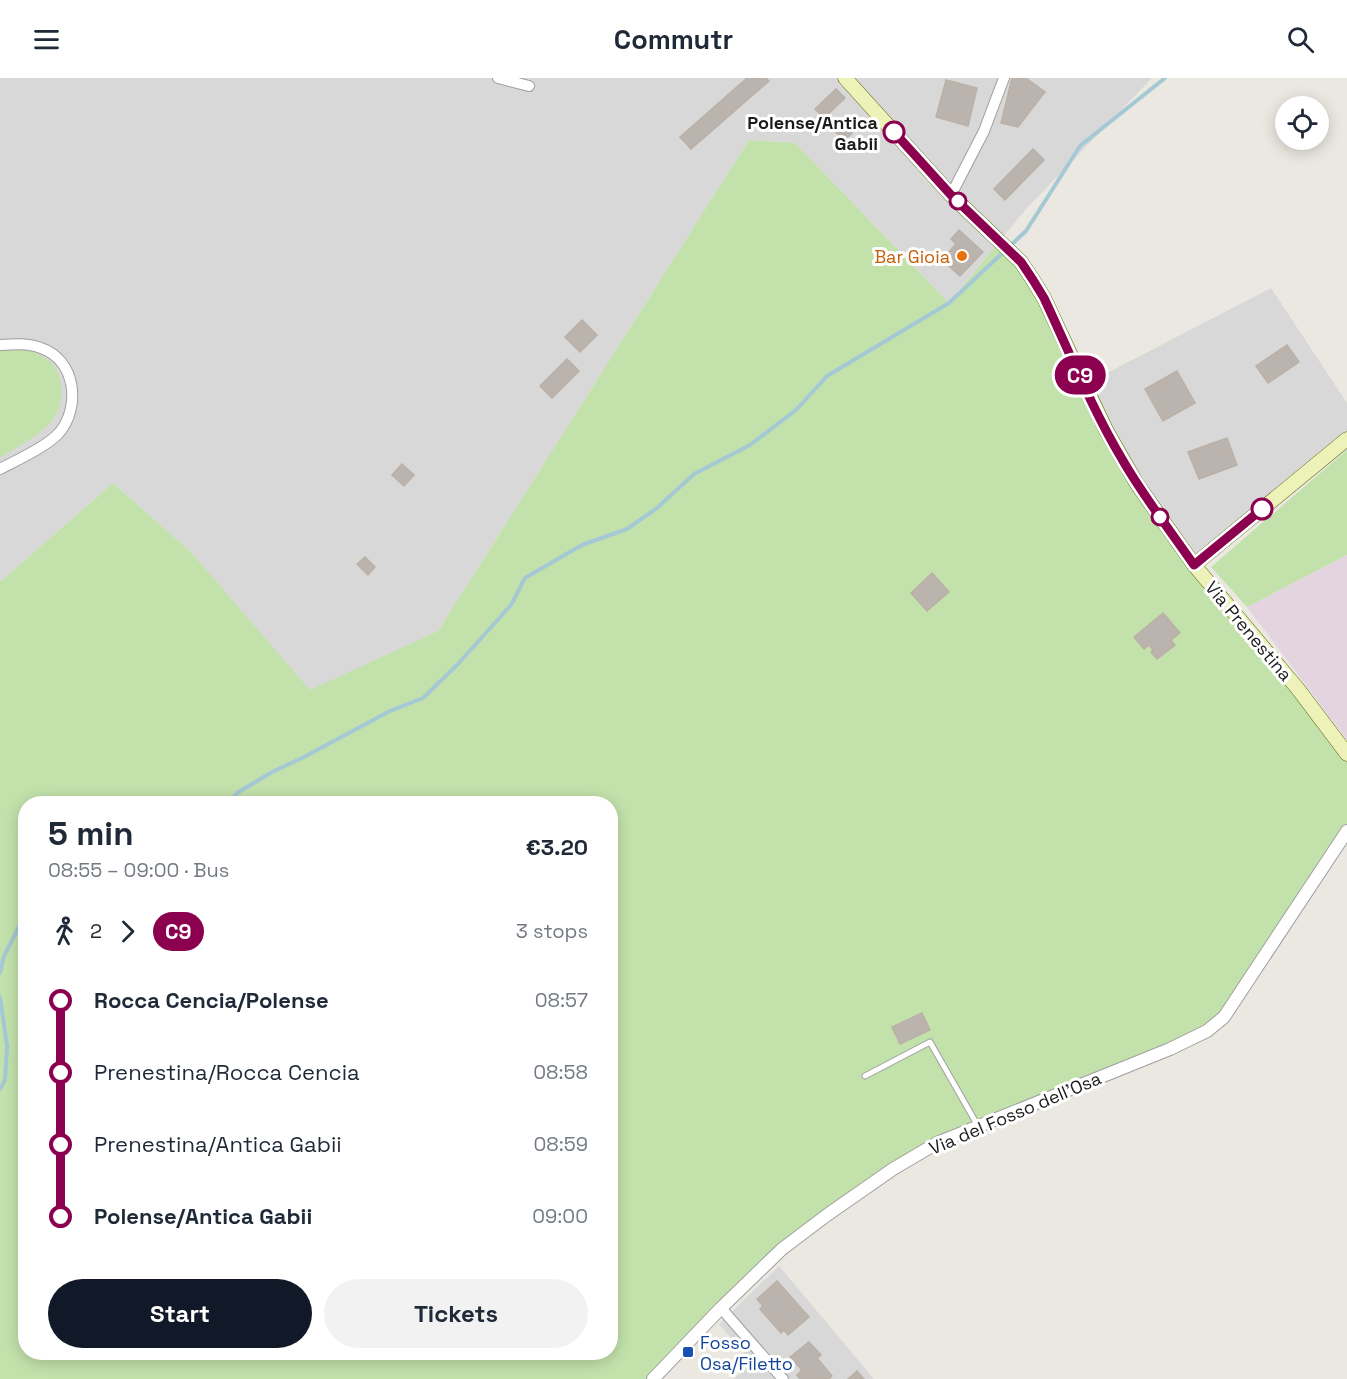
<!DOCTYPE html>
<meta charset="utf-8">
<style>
:root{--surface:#fff;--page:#f2f2f3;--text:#1f2937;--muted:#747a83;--accent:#111827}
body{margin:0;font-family:"Space Grotesk",sans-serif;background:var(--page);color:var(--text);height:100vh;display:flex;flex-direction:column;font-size:22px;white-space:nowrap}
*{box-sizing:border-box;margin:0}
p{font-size:20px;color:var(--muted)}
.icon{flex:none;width:33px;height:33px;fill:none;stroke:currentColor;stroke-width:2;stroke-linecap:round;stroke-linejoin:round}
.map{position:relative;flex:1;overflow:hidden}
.side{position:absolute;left:18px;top:718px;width:600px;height:564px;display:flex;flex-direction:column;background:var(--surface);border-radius:24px;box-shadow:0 3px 15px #0003}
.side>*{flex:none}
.badge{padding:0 12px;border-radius:20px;font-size:21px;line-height:39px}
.controls{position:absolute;left:1275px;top:18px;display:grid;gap:12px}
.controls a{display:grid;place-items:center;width:54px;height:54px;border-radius:50%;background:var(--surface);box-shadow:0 3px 15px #0003;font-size:30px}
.map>.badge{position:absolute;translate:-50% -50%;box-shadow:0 0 0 3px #fff}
.legs{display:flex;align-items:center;gap:9px;height:66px;padding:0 30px;font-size:20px}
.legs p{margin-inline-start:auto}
.headline{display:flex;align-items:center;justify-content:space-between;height:102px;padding:0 30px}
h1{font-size:33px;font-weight:700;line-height:45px}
.primary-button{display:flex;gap:12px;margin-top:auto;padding:12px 30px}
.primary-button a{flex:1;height:69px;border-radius:36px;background:var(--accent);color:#fff;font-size:24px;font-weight:700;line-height:69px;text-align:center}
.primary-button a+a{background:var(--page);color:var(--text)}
ul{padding:0 30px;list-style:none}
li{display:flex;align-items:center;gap:21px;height:72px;font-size:22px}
li i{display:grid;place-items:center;width:9px;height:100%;margin:0 8px;background:currentColor}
li i::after{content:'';width:15px;height:15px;margin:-8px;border:4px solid;border-radius:50%;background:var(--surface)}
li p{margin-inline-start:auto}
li:first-child i{background:linear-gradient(#0000 50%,currentColor 0)}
li:last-child i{background:linear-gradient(currentColor 50%,#0000 0)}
header{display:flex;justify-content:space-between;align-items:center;height:78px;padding:0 30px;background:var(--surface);font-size:27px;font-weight:700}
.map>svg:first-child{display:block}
</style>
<header><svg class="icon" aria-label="menu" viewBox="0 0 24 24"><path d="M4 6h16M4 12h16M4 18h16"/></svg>Commutr<svg class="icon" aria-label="search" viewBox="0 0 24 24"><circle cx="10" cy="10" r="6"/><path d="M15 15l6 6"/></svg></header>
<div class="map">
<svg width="1347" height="1301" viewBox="0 0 1347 1301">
<rect width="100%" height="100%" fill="#ebe8e1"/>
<g fill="#d9d8d8">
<polygon points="0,0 1152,0 1025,132 949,225 795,65 749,62 438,553 310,613 191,474 113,405 0,504"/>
<polygon points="1271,210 1347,325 1347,361 1194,487 1151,611 1084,307"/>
<polygon points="779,1188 874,1301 734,1301 753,1285 719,1246"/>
</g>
<polygon fill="#e4d4e0" points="1347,477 1347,662 1247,529"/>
<g fill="#c3e2ab" fill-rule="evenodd">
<path d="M749,62l46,3 154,160 50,-61 22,20 116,222 210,270v76l-140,201 -270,112 -156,106 -128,130h-653v-797l113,-99 78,69 119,138 128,-59zM26,726h584v549h-584z"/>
<path d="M23,271c25,5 42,21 38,49 -1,10 -5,18 -11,25 -14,15 -34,24 -50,35v-108z"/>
<polygon points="1347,372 1347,477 1247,529 1211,489"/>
</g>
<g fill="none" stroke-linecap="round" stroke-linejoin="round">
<g stroke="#a5c8d5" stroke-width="4">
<polyline points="227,726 237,715 272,694 302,680 390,633 423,620 458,586 511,527 525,500 582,467 627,451 657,430 694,396 750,367 796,332 827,298 949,225 1026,153 1080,68 1165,0"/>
<polyline points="0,895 4,878 22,843 26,841"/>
<polyline points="0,919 7,968 5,1002 0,1011"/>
</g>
</g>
<g fill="#bbb4ae" stroke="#bbb0a5" stroke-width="1.5">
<polygon points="747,0 766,0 769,3 691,71 680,59"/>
<polygon points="1012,0 1026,0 1045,14 1018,49 1001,45"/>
<polygon points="946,2 977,10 968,48 936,39"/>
<polygon points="836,11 845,20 824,40 815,31"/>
<polygon points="841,44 852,55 844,63 833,51"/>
<polygon points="1033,71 1044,82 1005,122 994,111"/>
<polygon points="959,152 983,174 960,198 942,182 956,166 951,161"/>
<polygon points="582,242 597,257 580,274 565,259"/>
<polygon points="1287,267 1299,284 1268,305 1256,288"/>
<polygon points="567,281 579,293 552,320 540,308"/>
<polygon points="1177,293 1195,325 1163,343 1145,311"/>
<polygon points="1227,360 1237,387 1199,401 1188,374"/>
<polygon points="402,386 414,397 404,408 392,397"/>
<polygon points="365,479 375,489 368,497 357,486"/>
<polygon points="932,495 949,514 927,533 911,515"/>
<polygon points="1163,535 1180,555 1171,562 1175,567 1157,581 1151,574 1153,572 1149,567 1144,571 1134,559"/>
<polygon points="922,935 930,952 900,966 892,949"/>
<polygon points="777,1203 809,1239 788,1257 784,1252 781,1255 760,1231 763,1228 757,1221"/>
<polygon points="809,1264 821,1277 817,1280 832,1298 829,1301 800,1301 797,1297 802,1292 790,1279"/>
<polygon points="857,1293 864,1301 848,1301"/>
</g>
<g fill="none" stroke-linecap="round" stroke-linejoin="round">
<g stroke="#9f9f9f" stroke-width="7">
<polyline id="service" points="865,998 930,964 978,1048"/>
</g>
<g stroke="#9f9f9f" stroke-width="12">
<g id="minor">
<polyline points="498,0 529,8"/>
<polyline points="951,117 984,53 1004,0"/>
<path d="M0,267c14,-1 28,-2 41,3 35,12 40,59 18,85 -13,14 -42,27 -59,36"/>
<polyline points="721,1230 783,1301"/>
</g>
</g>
<g stroke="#9f9f9f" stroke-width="14">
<polyline id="tertiary" points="653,1301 721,1230 782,1171 827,1137 893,1091 937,1065 1170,971 1207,953 1224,939 1347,753"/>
</g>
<g stroke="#57650f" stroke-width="15">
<g id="secondary">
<polyline points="845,0 951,117 1021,184 1033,202 1044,220 1106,352 1137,406 1194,487 1298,611 1347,676"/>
<polyline points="1194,487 1347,361"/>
</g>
</g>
<use href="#service" stroke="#fff" stroke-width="5"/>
<use href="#minor" stroke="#fff" stroke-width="10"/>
<use href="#tertiary" stroke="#fff" stroke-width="12"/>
<use href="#secondary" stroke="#ecf2b8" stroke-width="14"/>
</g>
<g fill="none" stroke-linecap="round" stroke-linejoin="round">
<g stroke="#fff" stroke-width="14">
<path id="line-1" d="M894,54l57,63 70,67 12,18 11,18c25,53 48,111 78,161 21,37 48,71 72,106l68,-56"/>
</g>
<use href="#line-1" stroke="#8b004f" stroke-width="9"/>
</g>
<g fill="#fff" stroke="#8b004f" stroke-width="3">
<circle cx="894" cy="54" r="10"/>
<circle cx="958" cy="123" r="8"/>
<circle cx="1262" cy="431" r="10"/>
<circle cx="1160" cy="439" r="8"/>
</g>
<circle fill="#e8710a" stroke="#fff" stroke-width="2" cx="962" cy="178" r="6"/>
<rect fill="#1a4fb4" stroke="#fff" stroke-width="2" x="682" y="1268" width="12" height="12" rx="3"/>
<g text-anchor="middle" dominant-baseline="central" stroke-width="6" stroke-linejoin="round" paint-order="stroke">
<g font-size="18" font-weight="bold" fill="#1b1b1b" stroke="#fff" text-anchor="end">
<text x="878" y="44">Polense/Antica<tspan x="878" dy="21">Gabii</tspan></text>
</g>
<g font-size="18" fill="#c56008" stroke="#fff" text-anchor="end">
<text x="950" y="178">Bar Gioia</text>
</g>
<g font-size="18" fill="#1b1b1b" stroke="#fff">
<text transform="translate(1249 553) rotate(50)">Via Prenestina</text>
<text transform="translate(1015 1035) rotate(-23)">Via del Fosso dell'Osa</text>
</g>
<g font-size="18" fill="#164399" stroke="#fff" text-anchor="start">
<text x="700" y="1264">Fosso<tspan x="700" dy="21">Osa/Filetto</tspan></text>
</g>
</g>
</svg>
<div class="controls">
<a><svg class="icon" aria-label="locate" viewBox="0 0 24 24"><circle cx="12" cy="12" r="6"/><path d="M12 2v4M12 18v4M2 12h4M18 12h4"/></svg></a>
</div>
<b class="badge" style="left:1080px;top:297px;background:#8b004f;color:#fff">C9</b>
<section class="side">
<div class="headline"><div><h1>5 min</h1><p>08:55 – 09:00 · Bus</p></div><b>€3.20</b></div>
<div class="legs"><svg class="icon" aria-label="walk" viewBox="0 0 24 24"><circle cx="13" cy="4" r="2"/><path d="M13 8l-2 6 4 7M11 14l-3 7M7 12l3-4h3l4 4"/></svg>2<svg class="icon" aria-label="forward" viewBox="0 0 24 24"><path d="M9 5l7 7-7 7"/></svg><b class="badge" style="background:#8b004f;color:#fff">C9</b><p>3 stops</p></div>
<ul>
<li><i style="color:#8b004f"></i><b>Rocca Cencia/Polense</b><p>08:57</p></li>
<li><i style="color:#8b004f"></i><span>Prenestina/Rocca Cencia</span><p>08:58</p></li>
<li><i style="color:#8b004f"></i><span>Prenestina/Antica Gabii</span><p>08:59</p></li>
<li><i style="color:#8b004f"></i><b>Polense/Antica Gabii</b><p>09:00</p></li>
</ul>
<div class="primary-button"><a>Start</a><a>Tickets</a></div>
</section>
</div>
